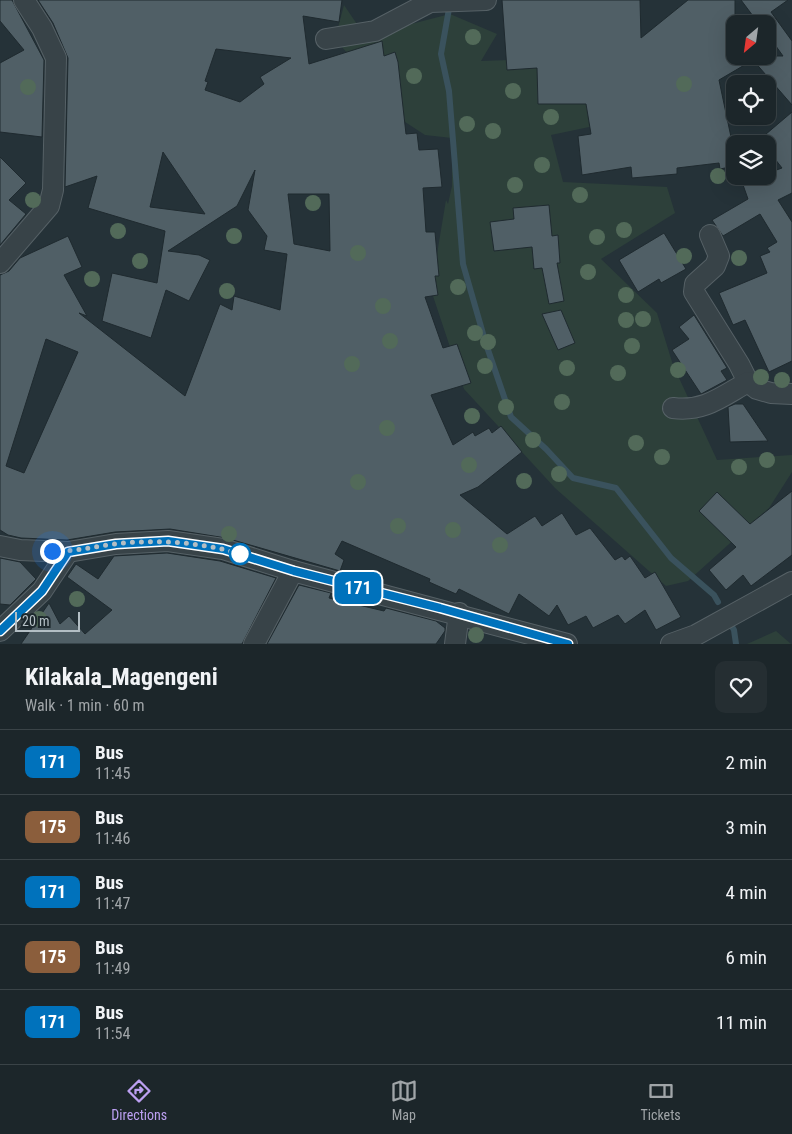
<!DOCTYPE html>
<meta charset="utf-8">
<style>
:root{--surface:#1c262a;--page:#252e32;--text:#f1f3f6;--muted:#a0a5a8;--line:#3a4347;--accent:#bca0f2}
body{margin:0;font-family:"Roboto Condensed",sans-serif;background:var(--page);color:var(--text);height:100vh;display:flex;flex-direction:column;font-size:19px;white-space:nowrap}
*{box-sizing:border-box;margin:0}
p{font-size:16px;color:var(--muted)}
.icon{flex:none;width:28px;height:28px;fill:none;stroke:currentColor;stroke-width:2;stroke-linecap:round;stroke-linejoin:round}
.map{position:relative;height:644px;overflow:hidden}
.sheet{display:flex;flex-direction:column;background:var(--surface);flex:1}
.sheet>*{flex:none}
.badge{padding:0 10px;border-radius:8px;font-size:18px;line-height:32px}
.needle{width:32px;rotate:209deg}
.fabs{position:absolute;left:726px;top:15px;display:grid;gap:10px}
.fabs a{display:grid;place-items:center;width:50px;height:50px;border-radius:10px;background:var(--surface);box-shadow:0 5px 20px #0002,0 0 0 1px var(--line);font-size:25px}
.scale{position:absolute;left:15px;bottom:12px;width:65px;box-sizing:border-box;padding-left:5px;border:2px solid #b3bec4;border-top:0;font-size:14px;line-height:18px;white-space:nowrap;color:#b3bec4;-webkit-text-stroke:4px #1d282d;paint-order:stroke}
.you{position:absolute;width:25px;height:25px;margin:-12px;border:4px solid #fff;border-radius:50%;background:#1a73e8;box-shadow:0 0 0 8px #1a73e833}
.map>.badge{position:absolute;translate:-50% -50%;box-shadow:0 0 0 2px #fff}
.round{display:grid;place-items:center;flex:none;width:52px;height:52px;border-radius:10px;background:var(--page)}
.overview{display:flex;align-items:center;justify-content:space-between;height:85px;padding:0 25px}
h1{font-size:24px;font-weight:700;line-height:38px}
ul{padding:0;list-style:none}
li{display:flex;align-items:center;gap:15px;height:65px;padding:0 25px;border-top:1px solid var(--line)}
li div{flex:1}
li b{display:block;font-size:19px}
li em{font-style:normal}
li .badge{min-width:55px;font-weight:700;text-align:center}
.menu{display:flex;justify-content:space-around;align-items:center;height:70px;border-top:1px solid var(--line);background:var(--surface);font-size:14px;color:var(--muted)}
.menu a{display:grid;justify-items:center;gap:2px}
.menu .active{color:var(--accent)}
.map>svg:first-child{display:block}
</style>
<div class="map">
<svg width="792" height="644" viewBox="0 0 792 644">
<rect width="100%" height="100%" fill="#253238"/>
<g fill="#2d403a">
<polygon points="344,5 365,36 450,14 497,34 481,61 621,56 613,122 551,135 563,182 667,187 675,213 601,259 657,313 673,365 717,460 792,455 792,472 769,508 688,581 666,586 555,488 464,389 431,290 446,200 448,204 452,186 452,138 425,135 399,118 369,78 335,39"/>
<polygon points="776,631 791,644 747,644"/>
</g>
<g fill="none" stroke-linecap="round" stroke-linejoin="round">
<g stroke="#3a525d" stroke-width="6">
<polyline points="450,3 441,54 449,91 463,264 486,344 511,417 546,449 573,478 616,488 671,558 714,595 718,602"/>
<polyline points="728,620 734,630 736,644"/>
</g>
</g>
<g fill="#505f66" stroke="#1f2a2f" fill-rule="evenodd">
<polygon points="0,0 12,0 44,60 42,137 0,132 0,63 24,50 0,21"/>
<path d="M38,0h304l-3,22 -36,-6 6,48 73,-23 2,15 11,-4 3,10 8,72 11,-1 2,17 19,-1 4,38 -19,1 3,44h9l4,44h-4l3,19 -13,2 18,51 14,-4 14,39 -40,12 22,50 20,-13 2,4 14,-8 3,5 9,-7 21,26 -44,35 -18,8 47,39 28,-18 7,10 20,-13 14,22 14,-7 25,32 7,-4 3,4 5,-4 15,22 10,-6 26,45 -25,13 -11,-20 -20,14 -7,-9 -25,13 -7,-12 -18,9 -11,-20 -8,11 -30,-22 -10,20 -50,-25 -3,5 -27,-12 1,-3 -88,-38 -7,13 9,6 -4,11 -114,-33 -56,-9 -55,3 -48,8 -46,-2 -13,-3 -8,-5v-255l9,-4 11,-13 48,-22 14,31 -18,8 23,41 -8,-3 106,83 35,-92 12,6 2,-14 46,14 7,-56 -23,-4 3,-14 -19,-26 7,-40 -18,36 -69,45 31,4 11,5 -21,41 -23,-11 -15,48 -49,-17 10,-48 45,10 8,-52 -77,-23 9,-32 -32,11 3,-129 -15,-35zM216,49l75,9 -31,19 4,7 -24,18 -35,-12 3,-8 -3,-1zM163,152l42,62 -55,-7zM288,194h41l1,57 -36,-7zM46,339l32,13 -54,121 -18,-7z"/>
<polygon points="502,0 640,0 641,38 688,0 735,0 735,56 783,56 768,35 768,24 759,24 741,0 788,0 771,12 792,41 792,105 753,60 719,80 731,137 735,136 735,166 720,169 719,163 677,168 677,174 632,178 631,167 582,175 578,136 591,134 586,104 538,104 537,68 507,70"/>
<polygon points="792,112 792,193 778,200 792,222 792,361 769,372 745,320 733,325 719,293 767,273 760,256 770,252 767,248 777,242 760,214 723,236 712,220 748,199 742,182 759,176 768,176 768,173 782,168 768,150 768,144 762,144 759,140"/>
<polygon points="0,157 26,183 9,200 26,214 0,245"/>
<polygon points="549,205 552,236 558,235 560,263 557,263 564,301 549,304 542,268 534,269 532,247 494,251 490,222 514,219 513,208"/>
<polygon points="664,233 686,269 661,283 659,279 638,292 619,260"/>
<polygon points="561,310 575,343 558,350 542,314"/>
<polygon points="694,315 727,368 721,371 727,380 701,394 672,350 689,339 679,327"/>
<polygon points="735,404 743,404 768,441 730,442 728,407"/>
<polygon points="792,491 792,555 751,586 743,575 726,590 709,570 736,547 699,511 717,492 750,524"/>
<polygon points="167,553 220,561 276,578 242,644 21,644 49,603 60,624 69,616 85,634 112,610 67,577 76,564 98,579 114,556"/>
<polygon points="0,558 20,562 36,579 10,605 0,604"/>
<polygon points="299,585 331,593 329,598 384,611 386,608 436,621 445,628 445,631 436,644 267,644"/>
</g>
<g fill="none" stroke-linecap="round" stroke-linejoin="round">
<g stroke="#566166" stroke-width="22">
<g id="street">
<polyline points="326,39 375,31 430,2 486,0"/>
<polyline points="710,235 719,256 715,266 695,284 694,292 739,364 748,382 757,389 771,393 792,394"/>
<polyline points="0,263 49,206 53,190 56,58 42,28 24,0"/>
<path d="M673,408c31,4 48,-11 75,-26"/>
<polyline points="0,546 20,550 68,552 116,544 168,541 223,549 293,571 567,644"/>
<polyline points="0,631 42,591 68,552"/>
<polyline points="254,644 293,571"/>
<polyline points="455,644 459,613"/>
<polyline points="671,644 696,635 792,582"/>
</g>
</g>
<use href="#street" stroke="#384348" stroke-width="20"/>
</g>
<g fill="#526a59">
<circle cx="473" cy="37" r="8"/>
<circle cx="414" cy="76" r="8"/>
<circle cx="684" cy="84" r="8"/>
<circle cx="28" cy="87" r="8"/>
<circle cx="513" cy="91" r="8"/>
<circle cx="551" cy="117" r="8"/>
<circle cx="467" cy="124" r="8"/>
<circle cx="493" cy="131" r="8"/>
<circle cx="542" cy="165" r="8"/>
<circle cx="718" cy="176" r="8"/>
<circle cx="515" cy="185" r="8"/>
<circle cx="580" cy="195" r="8"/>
<circle cx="33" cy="200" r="8"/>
<circle cx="313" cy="203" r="8"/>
<circle cx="624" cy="230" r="8"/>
<circle cx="118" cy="231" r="8"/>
<circle cx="234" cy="236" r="8"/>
<circle cx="597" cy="237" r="8"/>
<circle cx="358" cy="253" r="8"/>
<circle cx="684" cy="256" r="8"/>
<circle cx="739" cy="258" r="8"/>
<circle cx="140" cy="261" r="8"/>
<circle cx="588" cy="272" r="8"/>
<circle cx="92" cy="279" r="8"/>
<circle cx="458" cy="287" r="8"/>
<circle cx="227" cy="291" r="8"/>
<circle cx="626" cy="295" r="8"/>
<circle cx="383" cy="306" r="8"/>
<circle cx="643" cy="319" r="8"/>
<circle cx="626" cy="320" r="8"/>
<circle cx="475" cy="333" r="8"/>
<circle cx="390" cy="341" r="8"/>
<circle cx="488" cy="342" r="8"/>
<circle cx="632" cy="346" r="8"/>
<circle cx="352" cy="364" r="8"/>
<circle cx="485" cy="366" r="8"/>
<circle cx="567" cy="368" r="8"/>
<circle cx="678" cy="370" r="8"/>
<circle cx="618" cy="373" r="8"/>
<circle cx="761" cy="377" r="8"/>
<circle cx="782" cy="380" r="8"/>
<circle cx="562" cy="402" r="8"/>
<circle cx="506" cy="407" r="8"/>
<circle cx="472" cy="416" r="8"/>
<circle cx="387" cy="428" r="8"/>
<circle cx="533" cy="440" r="8"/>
<circle cx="636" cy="443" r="8"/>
<circle cx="662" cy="457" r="8"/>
<circle cx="767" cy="460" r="8"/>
<circle cx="469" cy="465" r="8"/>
<circle cx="739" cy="467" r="8"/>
<circle cx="559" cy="474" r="8"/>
<circle cx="524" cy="481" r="8"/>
<circle cx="358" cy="482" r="8"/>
<circle cx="398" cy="526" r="8"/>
<circle cx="453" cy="530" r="8"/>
<circle cx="229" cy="534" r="8"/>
<circle cx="500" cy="545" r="8"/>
<circle cx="77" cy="599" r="8"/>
<circle cx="39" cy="619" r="8"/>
<circle cx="476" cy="635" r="8"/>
</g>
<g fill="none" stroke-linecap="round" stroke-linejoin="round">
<g stroke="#fff" stroke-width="11">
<polyline id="line" points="0,631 42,591 68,552 116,544 168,541 223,549 294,571 440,608 568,644"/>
</g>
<use href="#line" stroke="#0072bc" stroke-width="8"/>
<path stroke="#b3bec4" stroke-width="5" stroke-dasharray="0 9" d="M52,551c21,1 41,-4 62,-7 41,-5 88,-2 126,10"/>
</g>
<circle fill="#fff" stroke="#0072bc" stroke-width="2.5" cx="240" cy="554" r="10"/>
</svg>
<div class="fabs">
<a><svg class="needle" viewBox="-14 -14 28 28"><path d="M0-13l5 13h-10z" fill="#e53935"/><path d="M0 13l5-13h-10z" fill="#a0a5a8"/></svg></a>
<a><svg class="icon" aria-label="locate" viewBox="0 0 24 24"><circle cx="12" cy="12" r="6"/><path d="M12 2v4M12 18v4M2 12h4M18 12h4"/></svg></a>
<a><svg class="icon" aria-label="layers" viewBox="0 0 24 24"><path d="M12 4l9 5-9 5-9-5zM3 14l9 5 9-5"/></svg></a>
</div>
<div class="scale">20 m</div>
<div class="you" style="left:52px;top:551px"></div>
<b class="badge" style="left:358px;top:588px;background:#0072bc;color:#fff">171</b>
</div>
<section class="sheet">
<div class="overview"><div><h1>Kilakala_Magengeni</h1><p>Walk · 1 min · 60 m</p></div><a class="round"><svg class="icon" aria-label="heart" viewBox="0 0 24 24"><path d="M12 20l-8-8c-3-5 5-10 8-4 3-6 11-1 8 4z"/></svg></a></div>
<ul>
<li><span class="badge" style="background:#0072bc;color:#fff">171</span><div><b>Bus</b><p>11:45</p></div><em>2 min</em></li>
<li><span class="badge" style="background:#8b5e3c;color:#fff">175</span><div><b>Bus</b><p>11:46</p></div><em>3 min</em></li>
<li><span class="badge" style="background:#0072bc;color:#fff">171</span><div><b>Bus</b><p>11:47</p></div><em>4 min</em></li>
<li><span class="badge" style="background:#8b5e3c;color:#fff">175</span><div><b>Bus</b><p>11:49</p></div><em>6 min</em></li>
<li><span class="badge" style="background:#0072bc;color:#fff">171</span><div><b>Bus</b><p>11:54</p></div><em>11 min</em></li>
</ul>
</section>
<nav class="menu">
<a class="active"><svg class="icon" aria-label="directions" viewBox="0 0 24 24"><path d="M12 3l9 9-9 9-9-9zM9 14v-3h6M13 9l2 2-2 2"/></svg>Directions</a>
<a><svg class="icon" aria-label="map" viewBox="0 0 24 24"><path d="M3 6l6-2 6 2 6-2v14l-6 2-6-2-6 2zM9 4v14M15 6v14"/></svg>Map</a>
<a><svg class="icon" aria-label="tickets" viewBox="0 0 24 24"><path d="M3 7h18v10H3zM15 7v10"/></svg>Tickets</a>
</nav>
